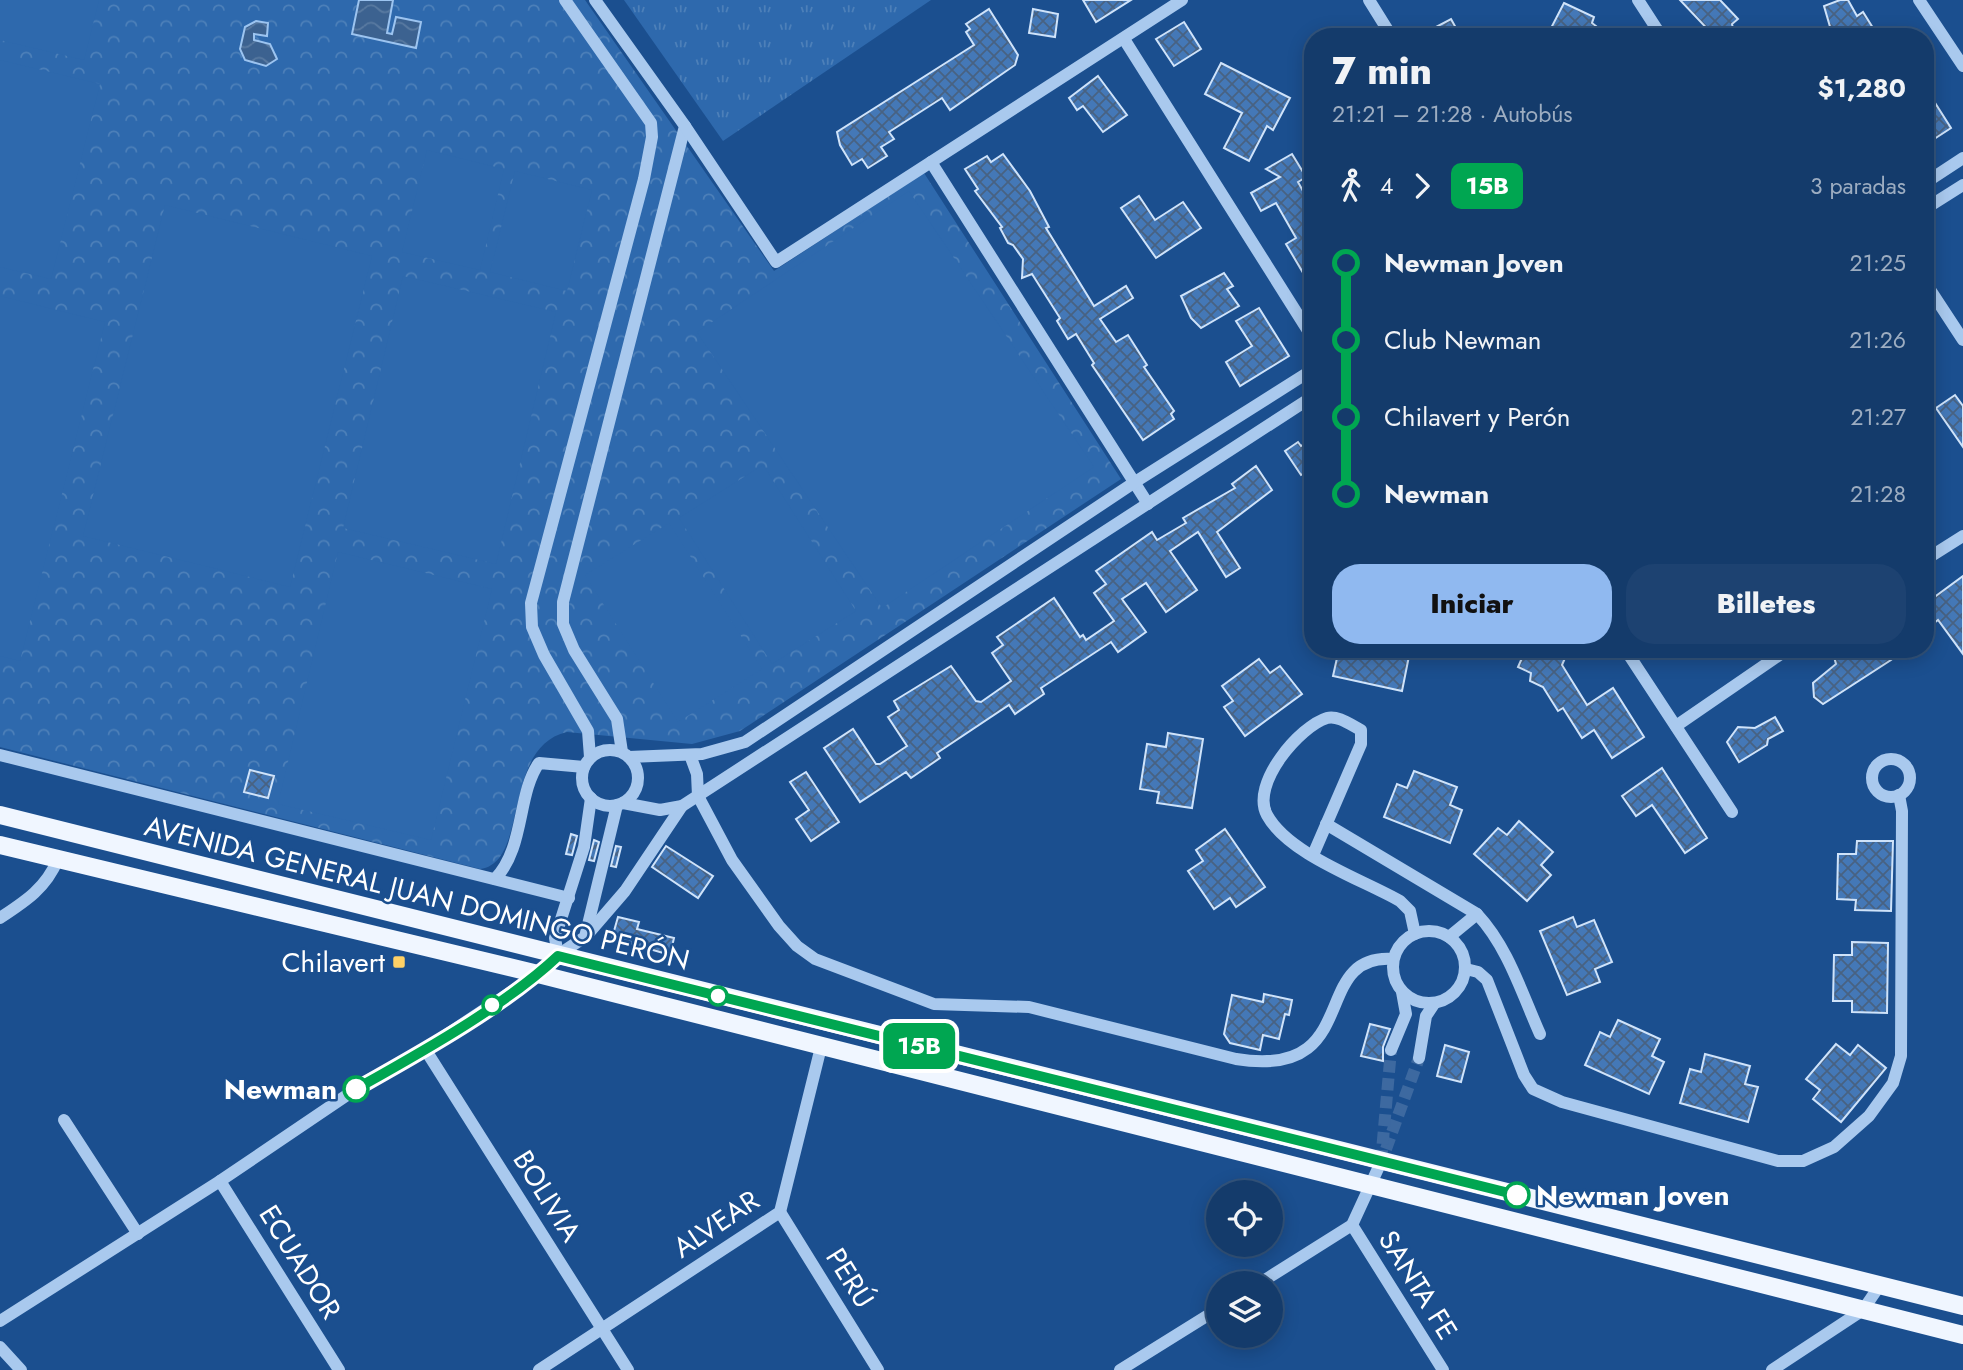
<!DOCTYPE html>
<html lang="es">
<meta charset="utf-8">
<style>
:root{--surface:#143b6b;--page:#1d4271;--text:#f1f3f6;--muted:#9dadc1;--line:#33557e;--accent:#90b9f0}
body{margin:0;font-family:Jost,sans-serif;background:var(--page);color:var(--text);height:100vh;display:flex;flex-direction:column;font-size:26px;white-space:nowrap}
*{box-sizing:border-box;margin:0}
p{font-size:23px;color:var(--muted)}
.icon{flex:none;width:38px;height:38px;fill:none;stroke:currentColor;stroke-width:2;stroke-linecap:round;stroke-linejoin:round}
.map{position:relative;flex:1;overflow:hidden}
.sheet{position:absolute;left:1304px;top:28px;width:630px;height:630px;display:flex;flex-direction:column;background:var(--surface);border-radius:28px;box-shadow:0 4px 18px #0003,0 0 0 2px var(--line)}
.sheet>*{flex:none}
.badge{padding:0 14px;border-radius:10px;font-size:24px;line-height:46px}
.buttons{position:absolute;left:1206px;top:1180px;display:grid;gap:14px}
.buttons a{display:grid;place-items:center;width:77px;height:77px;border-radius:50%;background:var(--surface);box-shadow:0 4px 18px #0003,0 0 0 2px var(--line);font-size:35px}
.map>.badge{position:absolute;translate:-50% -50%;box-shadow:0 0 0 4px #fff}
.legs{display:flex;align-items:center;gap:10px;height:77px;padding:0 28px;font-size:23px}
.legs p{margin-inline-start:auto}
.overview{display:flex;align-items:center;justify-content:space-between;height:119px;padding:0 28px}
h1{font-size:38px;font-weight:800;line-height:52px}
.primary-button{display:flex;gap:14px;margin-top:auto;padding:14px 28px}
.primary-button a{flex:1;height:80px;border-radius:28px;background:var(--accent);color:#111;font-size:28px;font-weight:800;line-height:80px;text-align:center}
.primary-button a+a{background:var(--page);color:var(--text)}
ul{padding:0 28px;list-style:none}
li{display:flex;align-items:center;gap:24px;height:77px;font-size:26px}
li i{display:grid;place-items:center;width:10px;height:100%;margin:0 9px;background:currentColor}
li i::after{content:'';width:18px;height:18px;margin:-9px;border:5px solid;border-radius:50%;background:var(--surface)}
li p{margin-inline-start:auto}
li:first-child i{background:linear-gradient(#0000 50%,currentColor 0)}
li:last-child i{background:linear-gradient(currentColor 50%,#0000 0)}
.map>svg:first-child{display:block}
</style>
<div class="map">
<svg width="1963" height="1370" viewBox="0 0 1963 1370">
<defs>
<pattern id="grass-tufts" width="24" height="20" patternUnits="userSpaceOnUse" patternTransform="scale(1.75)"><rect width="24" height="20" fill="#2e69ad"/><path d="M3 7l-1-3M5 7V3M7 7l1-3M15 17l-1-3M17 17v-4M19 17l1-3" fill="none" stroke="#4d80b9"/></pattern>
<pattern id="park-crowns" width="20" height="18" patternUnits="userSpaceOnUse" patternTransform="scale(1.75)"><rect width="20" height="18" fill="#2e69ad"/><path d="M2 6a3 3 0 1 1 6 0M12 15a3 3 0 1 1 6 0" fill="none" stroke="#4d80b9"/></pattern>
<pattern id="water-waves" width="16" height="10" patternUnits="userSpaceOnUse" patternTransform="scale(1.75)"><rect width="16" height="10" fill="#3c6290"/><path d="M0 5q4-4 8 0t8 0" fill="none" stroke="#597aa1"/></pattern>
<pattern id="building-cross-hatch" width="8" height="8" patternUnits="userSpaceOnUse" patternTransform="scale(1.75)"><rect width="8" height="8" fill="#4478b7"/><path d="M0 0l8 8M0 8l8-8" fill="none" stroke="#486282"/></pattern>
</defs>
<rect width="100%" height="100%" fill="#1b4f8f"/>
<polygon fill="url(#grass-tufts)" points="624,0 931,0 723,141"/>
<path fill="url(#park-crowns)" d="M0,0h585l189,271 150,-98 197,306 -381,252 -48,13 -125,-12c-66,15 -37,131 -87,137l-480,-122z"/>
<g fill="#2e69ad">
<polygon points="0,0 99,0 84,60 0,40"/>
<polygon points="0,60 100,84 51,279 0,267"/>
<polygon points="427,150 504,169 480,270 402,252"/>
<polygon points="515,171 592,190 567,291 490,272"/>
<polygon points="909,191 1094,467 882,608 697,332"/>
<polygon points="165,205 372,256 290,587 83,536"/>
<polygon points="403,276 556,312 496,564 343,528"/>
<polygon points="0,296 105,322 20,661 0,656"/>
<polygon points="763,465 856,611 772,664 679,518"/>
<polygon points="669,523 762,669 678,722 585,575"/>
<polygon points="338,552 492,589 431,840 278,804"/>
</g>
<g fill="url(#water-waves)" stroke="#9cc4f0" stroke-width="2">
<polygon points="359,0 393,0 387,33 392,34 396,17 421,22 416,48 352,34"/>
<polygon points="256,21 268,23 267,36 254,34 254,40 270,44 277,59 266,66 245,60 240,49 245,27"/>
</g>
<g fill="url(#building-cross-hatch)" stroke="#cfe3fa" stroke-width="2">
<polygon points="1083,0 1131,0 1096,22"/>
<polygon points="1680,0 1720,0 1738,19 1732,24 1735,37 1715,37"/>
<polygon points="1840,0 1848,0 1857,16 1863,12 1873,28 1859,37 1833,37 1824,6"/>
<polygon points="1564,3 1594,17 1592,23 1610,37 1563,37 1550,30"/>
<polygon points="989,9 1018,55 1015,65 950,110 942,98 889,132 894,139 881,147 887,156 868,168 862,159 852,165 840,145 837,132 974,45 966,32 970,29 966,24"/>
<polygon points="1033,9 1058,14 1055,37 1029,33"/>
<polygon points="1451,19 1461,37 1417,37"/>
<polygon points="1184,22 1201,49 1174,66 1156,39"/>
<polygon points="1221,63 1290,98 1273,130 1267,126 1249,161 1224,148 1242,113 1205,94"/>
<polygon points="1098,76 1127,115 1103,132 1083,106 1077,110 1069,98"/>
<polygon points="1925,87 1951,128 1925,145"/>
<polygon points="1003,154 1030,191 1049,227 1046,228 1094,306 1126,286 1133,298 1100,319 1116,342 1128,335 1147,365 1144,367 1174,411 1171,414 1174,419 1143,440 1092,365 1094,363 1076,334 1068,339 1057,321 1060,318 1032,274 1022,278 1023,259 1013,245 1008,243 1000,228 1002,227 975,191 978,189 965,169 987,156 991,162"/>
<polygon points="1292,154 1306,177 1298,182 1312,207 1312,288 1286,244 1296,238 1276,203 1261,211 1251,193 1280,177 1266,169"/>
<polygon points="1139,196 1155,220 1183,202 1201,228 1156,258 1121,208"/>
<polygon points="1224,273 1233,286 1227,289 1239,306 1201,328 1191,318 1181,296"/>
<polygon points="1259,308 1289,356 1240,386 1226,362 1252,346 1236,321"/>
<polygon points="1955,395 1963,406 1963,447 1936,408"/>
<polygon points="1312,439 1312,468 1301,475 1285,451 1298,442 1301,446"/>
<polygon points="1256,466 1272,490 1217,532 1240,568 1226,577 1198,532 1170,551 1197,590 1166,612 1146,583 1122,599 1146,632 1118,652 1111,642 1041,688 1044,694 1015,714 1009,705 937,753 940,758 911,778 906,772 860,802 824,748 853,729 876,764 880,764 907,746 888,717 899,710 894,701 951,666 976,701 981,702 1011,681 992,653 1003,645 997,637 1054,598 1080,637 1083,635 1086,640 1114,621 1094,593 1106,584 1096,571 1152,532 1157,540 1186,523 1183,518 1235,488 1232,484"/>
<polygon points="1963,576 1963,654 1938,620 1925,630 1925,604"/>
<polygon points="1339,649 1397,649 1396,653 1409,656 1402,691 1333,676"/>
<polygon points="1526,649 1547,655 1550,649 1569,649 1562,665 1587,705 1613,688 1644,737 1612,758 1594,730 1582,738 1563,708 1558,711 1543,687 1530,681 1531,673 1518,667"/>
<polygon points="1847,649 1884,649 1891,660 1823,704 1814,697 1813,683 1836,664 1834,657"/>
<polygon points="1259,659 1270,673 1280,666 1302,694 1245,736 1224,707 1233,701 1222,686"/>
<polygon points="1775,717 1783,731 1768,739 1767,745 1739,762 1727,742 1738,727 1755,728"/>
<polygon points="1168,733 1203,739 1192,808 1157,803 1159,792 1140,789 1147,744 1166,747"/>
<polygon points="1662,768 1707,838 1685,853 1652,805 1636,816 1622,796"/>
<polygon points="250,770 274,776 268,798 244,792"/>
<polygon points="1414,771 1457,787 1450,805 1462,810 1450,843 1384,817 1397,784 1407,788"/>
<polygon points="806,772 839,822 811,841 796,819 809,810 790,782"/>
<polygon points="1519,821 1553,852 1541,865 1551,875 1527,901 1474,854 1498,828 1507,835"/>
<polygon points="1225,829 1265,887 1236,907 1230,898 1214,909 1188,871 1203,861 1196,850"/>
<polygon points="571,834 577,836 572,855 566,854"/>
<polygon points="594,840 599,842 594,861 589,860"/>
<polygon points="1857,841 1893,841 1891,911 1855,910 1856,900 1837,899 1838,854 1856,854"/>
<polygon points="616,846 621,847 616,867 611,866"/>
<polygon points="666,846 713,876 698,898 652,867"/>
<polygon points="618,917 639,922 637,929 674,938 670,955 612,938"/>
<polygon points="1573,917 1577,927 1594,920 1612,962 1595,969 1600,982 1567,995 1540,931"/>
<polygon points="1852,942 1888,943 1887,1013 1852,1012 1852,1001 1833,1001 1834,955 1852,955"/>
<polygon points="1264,994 1292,1000 1289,1015 1285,1014 1279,1039 1263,1035 1260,1050 1230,1043 1224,1034 1232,995 1263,1002"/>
<polygon points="1618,1020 1660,1039 1652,1056 1664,1062 1649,1094 1585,1065 1600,1032 1610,1037"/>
<polygon points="1370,1024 1390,1029 1383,1047 1383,1061 1361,1056"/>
<polygon points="1836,1044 1850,1055 1858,1045 1886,1068 1841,1122 1813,1099 1820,1090 1806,1079"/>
<polygon points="1445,1045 1469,1052 1461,1082 1437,1076"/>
<polygon points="1705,1054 1750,1066 1745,1084 1758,1087 1748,1122 1680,1103 1690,1069 1701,1072"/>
</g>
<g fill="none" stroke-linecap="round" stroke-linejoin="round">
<g stroke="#3d69a0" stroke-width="12" stroke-dasharray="12 6" stroke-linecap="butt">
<polyline points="1386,1149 1419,1058"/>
<polyline points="1381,1162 1391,1050"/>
</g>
<g stroke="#a9c9ee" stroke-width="12">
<polyline points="565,0 651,123 652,137 644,179 531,603 532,627 544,655 588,731 590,757"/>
<polyline points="595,0 685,126 563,602 563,624 574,650 617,719 622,752"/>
<polyline points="1369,0 1392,37"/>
<polyline points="1638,0 1662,37"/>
<polyline points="1919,0 1963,66"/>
<polyline points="1124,39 1312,337"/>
<polyline points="685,126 776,262 1182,0"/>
<polyline points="931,162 1148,504"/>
<polyline points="1925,183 1963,158"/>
<polyline points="1925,209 1963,185"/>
<polyline points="1925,282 1963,340"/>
<polyline points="1925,560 1963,536"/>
<polyline points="1625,649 1732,812"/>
<polyline points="1676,726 1788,649"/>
<circle cx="610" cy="778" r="28"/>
<polyline points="0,755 569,898"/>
<path d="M690,755l7,19 1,22 34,64 47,66 18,20 18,13 119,45 95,3 207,52c129,21 72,-106 157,-100"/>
<polyline points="629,757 702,754 745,742 1135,482 1312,370"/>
<circle cx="1891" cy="778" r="19"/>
<polyline points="623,803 660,810 682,806 1312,397"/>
<path d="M1326,824l151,90c31,33 45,80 63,120"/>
<path d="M1313,855l48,-111v-14c-10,-5 -23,-15 -34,-12 -27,8 -77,66 -60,97 21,39 94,64 133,86l10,10 5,23"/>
<path d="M495,879c30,-31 22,-85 44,-116l45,4"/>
<path d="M0,918c26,-17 46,-30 58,-59"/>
<circle cx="1429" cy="967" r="36"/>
<polyline points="587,935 625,891 682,806"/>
<polyline points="1449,937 1477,914"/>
<polyline points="558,955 555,938 584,847 591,798"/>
<polyline points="1466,969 1478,972 1487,980 1524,1075 1533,1089 1562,1102 1778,1161 1803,1161 1834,1147 1869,1116 1893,1083 1901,1056 1902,811 1899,795"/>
<polyline points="425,1049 628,1370"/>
<polyline points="1391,1050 1406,1014 1402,992"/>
<polyline points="1419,1058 1426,1016 1434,1004"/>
<polyline points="64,1120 138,1234"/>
<polyline points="220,1181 339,1370"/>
<polyline points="780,1212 878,1370"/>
<polyline points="1352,1225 1443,1370"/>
<polyline points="1260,1283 1352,1225 1381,1162"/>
<polyline points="0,1321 220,1181 356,1089 425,1049 538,974 558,955 585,937 617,805"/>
<polyline points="0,1347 21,1370"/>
<polyline points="539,1370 780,1212 821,1047"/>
<polyline points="1120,1370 1218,1309"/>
<polyline points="1772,1370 1863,1310 1880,1285"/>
</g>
<g stroke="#f0f6ff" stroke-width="18">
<polyline points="0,815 1963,1306"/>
<polyline points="0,845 538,974 1963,1335"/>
</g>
</g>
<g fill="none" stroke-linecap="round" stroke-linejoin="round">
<g stroke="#fff" stroke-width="16">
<path id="line-1" d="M356,1089c64,-36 149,-83 202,-133l959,239"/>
</g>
<use href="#line-1" stroke="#00a651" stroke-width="10"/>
</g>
<rect fill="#ffd166" stroke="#1b4f8f" stroke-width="2.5" x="392" y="955" width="14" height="14" rx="3.5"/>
<g fill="#fff" stroke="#00a651" stroke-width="3.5">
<circle cx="718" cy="996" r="9"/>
<circle cx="492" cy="1005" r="9"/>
<circle cx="356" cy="1089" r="12"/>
<circle cx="1517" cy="1195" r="12"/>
</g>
<g text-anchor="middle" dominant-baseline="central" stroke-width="5" stroke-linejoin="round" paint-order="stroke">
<g font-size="28" fill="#fff" stroke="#1b4f8f">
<text transform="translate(417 893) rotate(14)">AVENIDA GENERAL JUAN DOMINGO PERÓN</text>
<text transform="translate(547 1196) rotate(58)">BOLIVIA</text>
<text transform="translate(716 1224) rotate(-34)">ALVEAR</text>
<text transform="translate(300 1262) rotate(58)">ECUADOR</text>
<text transform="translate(850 1278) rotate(58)">PERÚ</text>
<text transform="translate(1418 1285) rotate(58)">SANTA FE</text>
</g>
<g font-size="28" fill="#fff" stroke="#1b4f8f" text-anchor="end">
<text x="385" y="962">Chilavert</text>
</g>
<g font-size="28" font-weight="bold" fill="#fff" stroke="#1b4f8f" text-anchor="end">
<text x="337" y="1089">Newman</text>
<text x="1536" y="1195" text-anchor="start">Newman Joven</text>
</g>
</g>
</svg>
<div class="buttons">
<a><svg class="icon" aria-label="locate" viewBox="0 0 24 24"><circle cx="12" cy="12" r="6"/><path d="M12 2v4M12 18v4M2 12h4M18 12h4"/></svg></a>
<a><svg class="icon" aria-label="layers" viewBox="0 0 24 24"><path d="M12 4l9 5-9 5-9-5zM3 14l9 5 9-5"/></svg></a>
</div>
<b class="badge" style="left:919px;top:1046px;background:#00a651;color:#fff">15B</b>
<section class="sheet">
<div class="overview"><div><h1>7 min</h1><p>21:21 – 21:28 · Autobús</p></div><b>$1,280</b></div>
<div class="legs"><svg class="icon" aria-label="walk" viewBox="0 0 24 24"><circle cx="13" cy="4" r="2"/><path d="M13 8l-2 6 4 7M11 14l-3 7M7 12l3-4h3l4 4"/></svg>4<svg class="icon" aria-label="forward" viewBox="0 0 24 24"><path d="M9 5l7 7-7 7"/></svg><b class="badge" style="background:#00a651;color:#fff">15B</b><p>3 paradas</p></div>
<ul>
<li><i style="color:#00a651"></i><b>Newman Joven</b><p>21:25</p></li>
<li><i style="color:#00a651"></i><span>Club Newman</span><p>21:26</p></li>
<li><i style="color:#00a651"></i><span>Chilavert y Perón</span><p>21:27</p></li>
<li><i style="color:#00a651"></i><b>Newman</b><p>21:28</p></li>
</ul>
<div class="primary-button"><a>Iniciar</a><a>Billetes</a></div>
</section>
</div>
